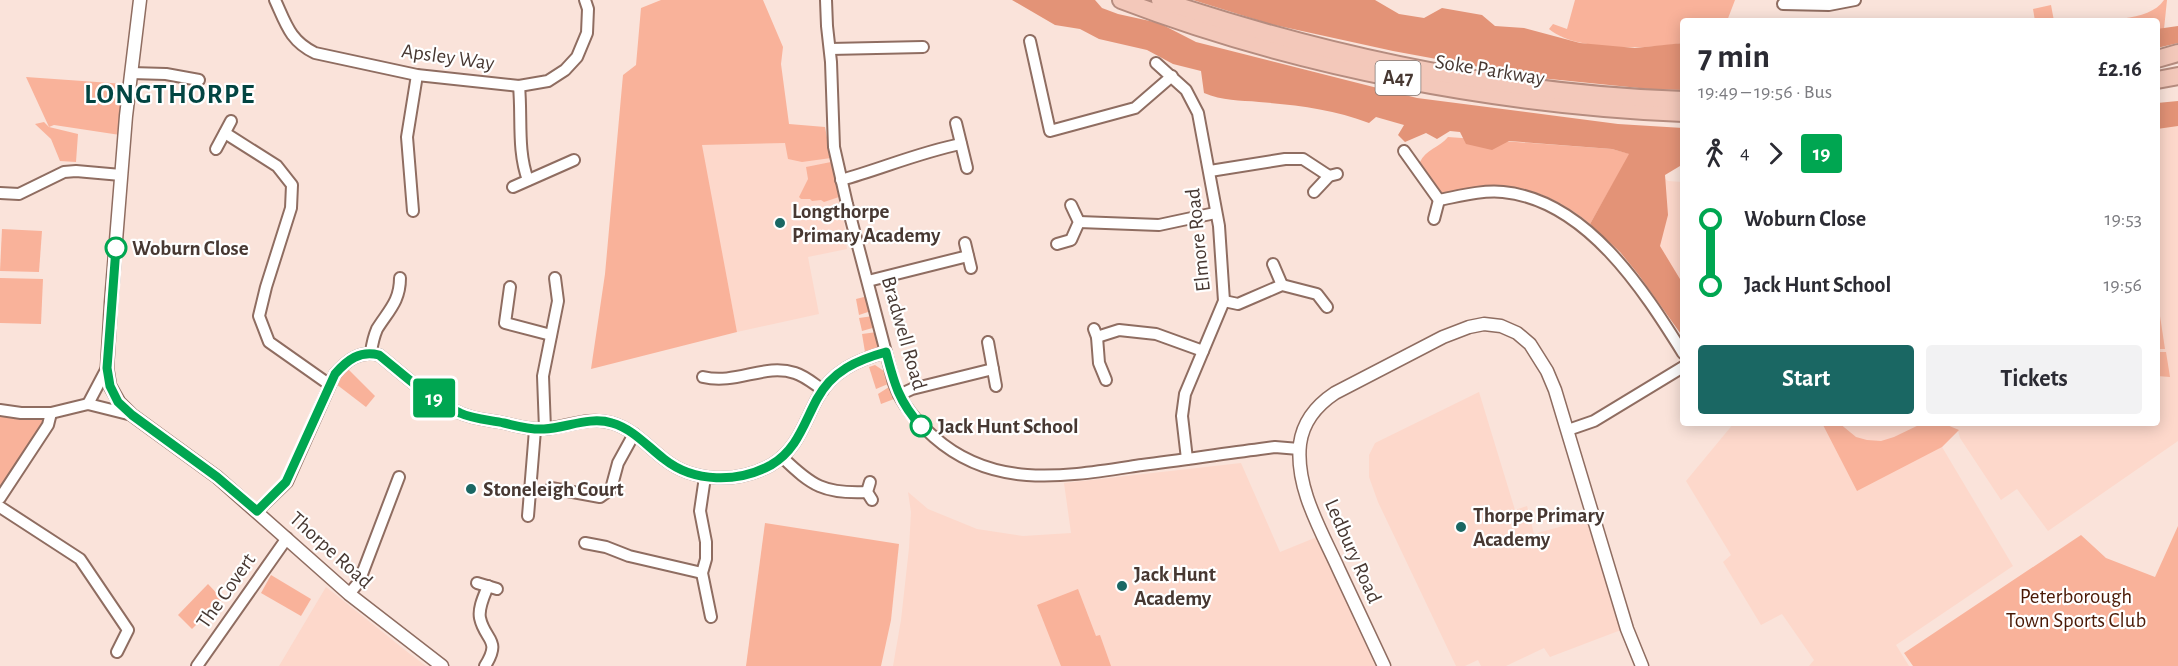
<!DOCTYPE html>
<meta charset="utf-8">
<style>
:root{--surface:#fff;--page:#f2f2f3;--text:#2b2b33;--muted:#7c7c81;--accent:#1a6763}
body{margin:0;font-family:"Alegreya Sans",sans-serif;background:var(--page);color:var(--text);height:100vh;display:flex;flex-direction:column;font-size:22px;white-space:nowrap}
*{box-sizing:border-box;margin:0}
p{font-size:20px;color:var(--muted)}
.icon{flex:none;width:33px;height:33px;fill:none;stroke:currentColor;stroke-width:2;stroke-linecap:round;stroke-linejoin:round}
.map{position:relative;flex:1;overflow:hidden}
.sheet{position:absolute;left:1680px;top:18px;width:480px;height:408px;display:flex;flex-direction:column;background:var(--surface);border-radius:6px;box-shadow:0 3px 15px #0003}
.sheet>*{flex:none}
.badge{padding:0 12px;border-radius:4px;font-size:21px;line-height:39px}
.map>.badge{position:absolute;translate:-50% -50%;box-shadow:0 0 0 3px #fff}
.legs{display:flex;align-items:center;gap:9px;height:66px;padding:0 18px;font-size:20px}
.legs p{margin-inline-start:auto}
.overview{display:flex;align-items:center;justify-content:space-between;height:102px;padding:0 18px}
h1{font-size:33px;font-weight:700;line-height:45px}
.primary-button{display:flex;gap:12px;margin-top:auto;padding:12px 18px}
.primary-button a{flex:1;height:69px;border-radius:6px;background:var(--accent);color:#fff;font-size:24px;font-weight:700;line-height:69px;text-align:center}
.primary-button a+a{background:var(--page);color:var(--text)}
ul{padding:0 18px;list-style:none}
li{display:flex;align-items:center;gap:21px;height:66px;font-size:22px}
li i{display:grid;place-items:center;width:9px;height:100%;margin:0 8px;background:currentColor}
li i::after{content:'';width:15px;height:15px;margin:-8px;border:4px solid;border-radius:50%;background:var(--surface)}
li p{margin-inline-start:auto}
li:first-child i{background:linear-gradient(#0000 50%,currentColor 0)}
li:last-child i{background:linear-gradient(currentColor 50%,#0000 0)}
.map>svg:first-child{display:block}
</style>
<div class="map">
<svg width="2178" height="666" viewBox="0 0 2178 666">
<rect width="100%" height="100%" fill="#fae3da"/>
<g fill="#fdd8cb">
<polygon points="2178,113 2178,441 2048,531 2017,489 2001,500 1960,438 1958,431 1942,447 2013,566 1896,645 1909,666 1809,666 1814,660 1782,614 1761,625 1723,562 1731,555 1686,481 1734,423 2157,423 2157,116"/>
<polygon points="828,141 841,198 847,249 808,257 819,314 737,332 701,145"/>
<polygon points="1630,154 1668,181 1683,182 1683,319"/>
<polygon points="1479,392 1515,510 1527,506 1534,534 1588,519 1621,630 1550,657 1544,648 1506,666 1481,666 1478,660 1465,666 1456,666 1378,502 1369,477 1369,455 1375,443"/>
<polygon points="1241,463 1280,552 1317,537 1376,666 893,666 901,620 909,548 911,512 908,492 928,509 977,529 1023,536 1071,533 1064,483"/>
<polygon points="326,587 410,654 426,666 279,666"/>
</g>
<g fill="#f9b29a">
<polygon points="661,0 763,0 783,47 781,64 789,124 825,127 831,158 802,162 788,159 785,143 702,145 737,332 591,369 605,274 623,75 636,65 641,8"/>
<path d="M1575,0h160l-8,21h-44v22c-34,6 -107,9 -134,-14l4,-5 14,5z"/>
<path d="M2164,0h3l-3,29h-7v-8h-82c25,-2 74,2 89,-21z"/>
<polygon points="2051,5 2054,21 2035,21 2033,9"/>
<polygon points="26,77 125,84 120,135 54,125 49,127"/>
<polygon points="44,122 49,127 78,134 76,162 60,161 51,139 35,124"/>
<path d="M1448,137l164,12 18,5 -40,70c-31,-26 -70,-43 -111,-37 -12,2 -24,6 -37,6l-22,-31c5,-12 20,-15 28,-25z"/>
<polygon points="831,162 839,197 824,202 821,200 812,201 810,199 801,199 799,197 808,179 806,167"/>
<polygon points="2,229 42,231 39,272 0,271"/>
<polygon points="0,278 43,279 41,324 0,323"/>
<polygon points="868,296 871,311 859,315 856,299"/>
<polygon points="873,316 876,327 862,331 859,318"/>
<polygon points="2160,316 2165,349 2157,349 2157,317"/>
<polygon points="877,332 879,345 876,351 867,354 865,352 862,334"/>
<polygon points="2157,352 2166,352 2170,377 2157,376"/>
<polygon points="875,365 884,371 888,384 876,389 869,367"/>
<polygon points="348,369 375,396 366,407 336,384 339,378"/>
<polygon points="889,387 894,399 881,404 878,394"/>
<polygon points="0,414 41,417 45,419 46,423 0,494"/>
<polygon points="1822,423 1839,423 1856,437 1867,440 1881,441 1894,437 1923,423 1947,425 1959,430 1942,447 1857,491"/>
<polygon points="765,523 899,544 891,620 881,666 746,666"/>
<polygon points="2178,526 2178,666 1913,666 1904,653 2081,535 2106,558 2155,577"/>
<polygon points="271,575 311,599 301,616 261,593"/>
<polygon points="208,584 222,599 192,629 178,615"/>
<polygon points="1078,589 1096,636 1100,635 1111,666 1061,666 1037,605"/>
</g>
<g fill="#e39377">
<path d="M1012,0h83l7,8 16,6 41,9 37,19 221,56 201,26 65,4v41l-3,-3 -15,9 3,40 -8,31 23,38v53l-45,-63 -18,-22 -30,-28 39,-70 -17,-5 -103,-8 -17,9 -26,-6 -6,-12 -10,-1 -13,8 -11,-6 -21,9 -7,-7 6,-10 -28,-8 -7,6c-36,-14 -73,-18 -110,-21 -19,-2 -37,-1 -55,-9l-3,-22 -28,-7 -26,-14 -48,-11 -19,-10 -25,-4z"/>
<polygon points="1193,0 1375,0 1399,14 1424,18 1442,8 1482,15 1495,26 1524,28 1580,43 1635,48 1683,43 1683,90 1649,89 1540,78 1393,51 1270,24"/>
<polygon points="2178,26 2178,43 2157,48 2157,29"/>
<polygon points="2178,101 2178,126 2157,129 2157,103"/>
</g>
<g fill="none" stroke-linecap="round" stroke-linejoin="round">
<g stroke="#8f6d61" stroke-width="14">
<g id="minor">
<path d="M275,0c11,24 15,41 40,53l102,22 102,11 29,-5 17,-11 12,-13 10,-24 1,-24 -3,-9"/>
<path d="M826,0l1,26 4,36 3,85 13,57 47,179c8,22 22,38 40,54 61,54 134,39 208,28 40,-5 79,-11 118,-16l15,-2 24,2"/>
<polyline points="1783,4 1829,5 1855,0"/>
<polyline points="1030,41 1050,131 1135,108 1172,76"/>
<polyline points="830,49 923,47"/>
<polyline points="1156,63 1186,90 1198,113 1219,226 1224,301 1185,394 1182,416 1187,459"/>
<polyline points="131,73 166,74 199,80"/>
<path d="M519,86c3,31 -2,65 9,94"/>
<polyline points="956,123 967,168"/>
<polyline points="225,133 277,166 292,185 291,208 266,287 259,316 269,342 330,385"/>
<polyline points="216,149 231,121"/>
<polyline points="1404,151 1439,200"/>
<polyline points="1210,171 1285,159 1303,159 1329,176"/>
<path d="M841,180c40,-11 79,-28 120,-36"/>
<polyline points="513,187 574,160"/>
<polyline points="1314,192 1329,176 1337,174"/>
<polyline points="0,193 19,194 64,172 76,171 121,175"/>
<path d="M1439,200c21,-4 42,-10 64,-8 83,8 140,97 180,161"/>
<polyline points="413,211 407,137 417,75"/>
<polyline points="1434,219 1439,200"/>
<polyline points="1079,222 1159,225 1215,213"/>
<polyline points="965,243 971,268"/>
<polyline points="1057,244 1071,240 1079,222 1071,205"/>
<polyline points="1273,264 1282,285"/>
<polyline points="868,281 968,256"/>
<polyline points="510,287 505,323 551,335"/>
<polyline points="1224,301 1238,304 1282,285 1317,294 1327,307"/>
<polyline points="1094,329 1097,337 1099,363 1106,380"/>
<polyline points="1097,337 1119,330 1156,334 1203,351"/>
<polyline points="988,342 996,386"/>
<path d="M371,352c1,-7 3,-16 6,-23 12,-19 23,-28 23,-51"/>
<path d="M703,377c34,8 61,-14 92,-4 10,3 19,11 28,17"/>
<polyline points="899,395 912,389 993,369"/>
<polyline points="88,404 107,368"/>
<polyline points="0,410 21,413 51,413 88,404 132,415"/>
<polyline points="545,429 543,376 558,301 555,278"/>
<polyline points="1568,430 1594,421 1683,367"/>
<path d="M782,457c30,29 42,37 85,35"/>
<polyline points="705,477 700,511 706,542 706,559 702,573 711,617"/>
<polyline points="870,482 867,492 872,500"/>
<polyline points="551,488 600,497 611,489 618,463 634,434"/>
<polyline points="0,498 48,425 51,413"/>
<polyline points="0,507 80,559 128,630 117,652"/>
<path d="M257,511l30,-29 48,-108c12,-14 25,-24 44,-19 25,20 51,45 81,58 13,6 30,7 44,10 13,3 27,7 40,6 22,-2 46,-13 68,-6 21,6 35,23 52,36 30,24 74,24 107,6 26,-15 33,-42 46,-66 15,-28 40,-39 69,-47"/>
<polyline points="528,516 535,430"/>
<polyline points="585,543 606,547 629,556 702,573"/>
<polyline points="477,583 497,589"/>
<polyline points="349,594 359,582 399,477"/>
<polyline points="197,666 287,538"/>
<path d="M485,666c17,-27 0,-25 -5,-48 -2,-10 4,-22 8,-32"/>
</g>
</g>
<g stroke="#8f6d61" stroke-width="15">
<g id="tertiary">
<polyline points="140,0 126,116 111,303 107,368 110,386 119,402 132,415 217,477 349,594 442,666"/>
<path d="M1384,666c-15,-32 -30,-64 -45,-96 -17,-38 -44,-82 -39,-126 3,-23 17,-39 35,-51l108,-56 26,-10 15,-3 17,2 16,7 13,11 17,27 8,19 72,239 15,37"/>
</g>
</g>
<g stroke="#b58c7f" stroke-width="20">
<g id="trunk">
<path d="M1121,0c175,67 375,105 562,113"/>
<path d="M1160,0c168,56 345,94 523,100"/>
<polyline points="2157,59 2178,53"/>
<polyline points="2157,80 2178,76"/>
</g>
</g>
<use href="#minor" stroke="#fff" stroke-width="10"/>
<use href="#tertiary" stroke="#fff" stroke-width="12"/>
<use href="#trunk" stroke="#f3c8ba" stroke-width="16"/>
</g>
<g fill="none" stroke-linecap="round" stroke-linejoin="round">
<g stroke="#fff" stroke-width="14">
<path id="line-1" d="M116,248l-9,120 3,18 8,16 14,13 85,62 40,34 29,-29 49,-108c12,-14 25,-24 44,-19 25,20 51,45 81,58 13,6 30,7 44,10 13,3 27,7 40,6 22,-1 46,-13 68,-6 21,6 35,23 52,36 30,24 74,24 107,6 26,-15 33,-42 46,-66 15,-28 40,-39 69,-47 8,31 13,50 35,74"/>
</g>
<use href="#line-1" stroke="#00a651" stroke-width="9"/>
</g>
<g fill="#1a6763" stroke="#fff" stroke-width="2">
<circle cx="780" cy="223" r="6"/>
<circle cx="471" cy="489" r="6"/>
<circle cx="1461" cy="527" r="6"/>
<circle cx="1122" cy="586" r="6"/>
</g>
<g fill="#fff" stroke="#00a651" stroke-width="3">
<circle cx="116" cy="248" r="10"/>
<circle cx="921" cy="426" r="10"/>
</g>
<g text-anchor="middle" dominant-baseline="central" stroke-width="4.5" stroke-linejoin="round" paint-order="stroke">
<rect fill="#fff" stroke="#7e7470" stroke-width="1.5" x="1375.5" y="61" width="45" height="34" rx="4.5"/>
<g font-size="20" font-weight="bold" fill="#473832">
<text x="1398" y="78">A47</text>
</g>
<g font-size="21" fill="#473832" stroke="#fff">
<text transform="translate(448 57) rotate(8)">Apsley Way</text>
<text transform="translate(1490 70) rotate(9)">Soke Parkway</text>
<text transform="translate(1198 240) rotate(-96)">Elmore Road</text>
<text transform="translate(904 333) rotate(74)">Bradwell Road</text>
<text transform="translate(331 550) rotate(42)">Thorpe Road</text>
<text transform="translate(1353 551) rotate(66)">Ledbury Road</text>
<text transform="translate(226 591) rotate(-55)">The Covert</text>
</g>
<g font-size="21" font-weight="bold" fill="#473832" stroke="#fff" text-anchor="start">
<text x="792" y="211">Longthorpe<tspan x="792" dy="24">Primary Academy</tspan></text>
<text x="483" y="489">Stoneleigh Court</text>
<text x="1473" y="515">Thorpe Primary<tspan x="1473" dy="24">Academy</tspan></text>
<text x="1134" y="574">Jack Hunt<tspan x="1134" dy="24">Academy</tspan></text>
</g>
<g font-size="21" font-weight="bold" fill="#473832" stroke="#fff" text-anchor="start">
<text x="132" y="248">Woburn Close</text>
<text x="938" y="426">Jack Hunt School</text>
</g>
<g font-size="21" fill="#4a1905" stroke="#fff">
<text x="2076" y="596">Peterborough<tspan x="2076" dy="24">Town Sports Club</tspan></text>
</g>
<g font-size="27" font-weight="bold" letter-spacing="1.5" fill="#024542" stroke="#fff">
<text x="170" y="94">LONGTHORPE</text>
</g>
</g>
</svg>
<b class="badge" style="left:434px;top:398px;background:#00a651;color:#fff">19</b>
<section class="sheet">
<div class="overview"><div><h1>7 min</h1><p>19:49 – 19:56 · Bus</p></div><b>£2.16</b></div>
<div class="legs"><svg class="icon" aria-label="walk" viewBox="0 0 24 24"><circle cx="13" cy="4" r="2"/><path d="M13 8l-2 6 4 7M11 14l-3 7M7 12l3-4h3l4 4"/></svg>4<svg class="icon" aria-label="forward" viewBox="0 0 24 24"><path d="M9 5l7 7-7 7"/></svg><b class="badge" style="background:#00a651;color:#fff">19</b></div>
<ul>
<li><i style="color:#00a651"></i><b>Woburn Close</b><p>19:53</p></li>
<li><i style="color:#00a651"></i><b>Jack Hunt School</b><p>19:56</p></li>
</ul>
<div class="primary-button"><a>Start</a><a>Tickets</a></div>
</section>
</div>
